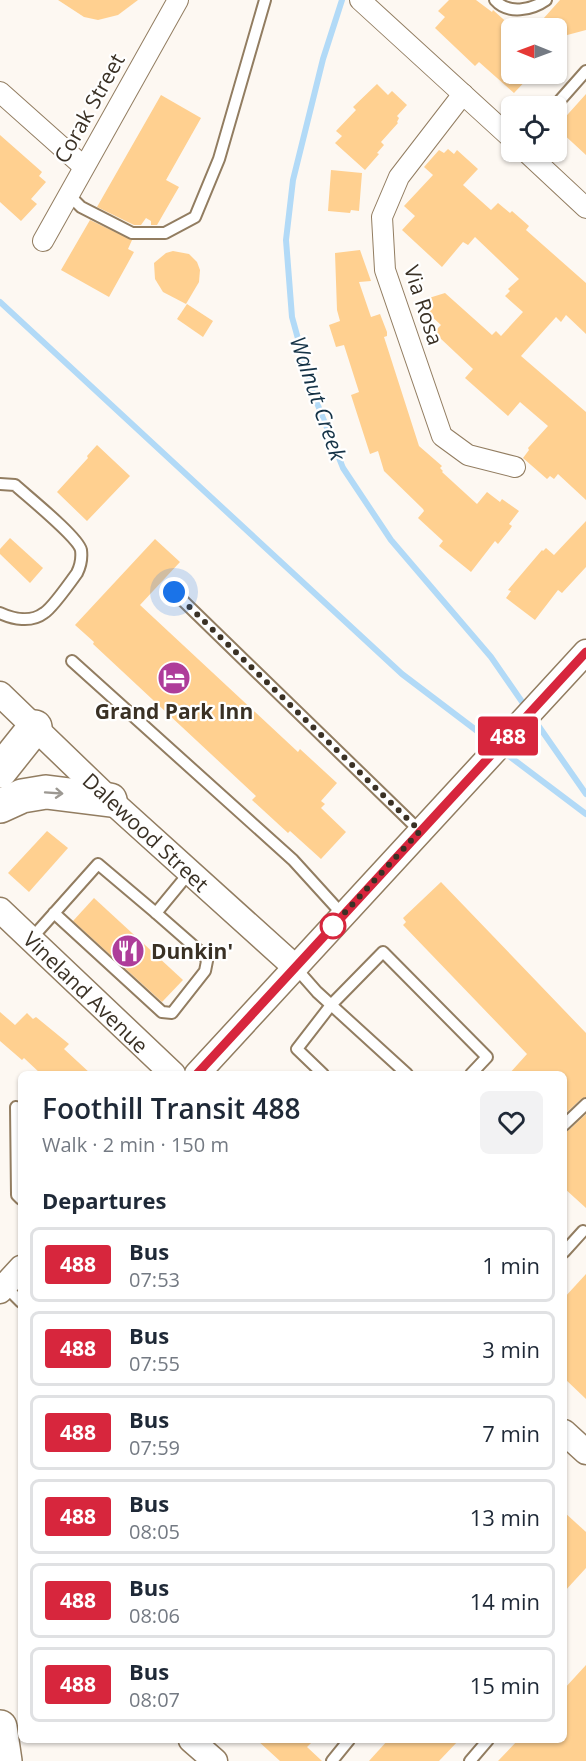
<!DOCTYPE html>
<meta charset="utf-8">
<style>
:root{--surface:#fff;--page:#f2f2f3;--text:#1f2937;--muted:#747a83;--line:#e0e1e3}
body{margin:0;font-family:"Open Sans",sans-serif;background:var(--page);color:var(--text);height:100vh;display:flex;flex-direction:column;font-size:22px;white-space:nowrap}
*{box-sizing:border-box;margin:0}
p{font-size:20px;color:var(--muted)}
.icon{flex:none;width:33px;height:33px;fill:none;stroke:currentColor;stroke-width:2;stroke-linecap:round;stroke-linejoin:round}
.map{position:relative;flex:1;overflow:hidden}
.details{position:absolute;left:18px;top:1071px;width:549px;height:672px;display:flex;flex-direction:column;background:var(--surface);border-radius:9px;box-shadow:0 2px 4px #0004}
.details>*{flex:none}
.badge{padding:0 12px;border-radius:4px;font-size:21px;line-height:39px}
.needle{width:39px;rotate:271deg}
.fabs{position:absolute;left:501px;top:18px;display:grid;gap:12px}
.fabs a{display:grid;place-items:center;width:66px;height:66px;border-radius:9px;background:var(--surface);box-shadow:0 2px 4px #0004;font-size:30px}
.you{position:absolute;width:30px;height:30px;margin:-15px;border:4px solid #fff;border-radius:50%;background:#1a73e8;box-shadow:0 0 0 9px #1a73e833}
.map>.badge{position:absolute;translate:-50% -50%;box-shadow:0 0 0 3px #fff}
h2{padding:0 24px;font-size:22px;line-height:54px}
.round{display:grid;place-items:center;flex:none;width:63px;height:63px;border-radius:9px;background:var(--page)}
.summary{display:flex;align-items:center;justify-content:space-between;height:102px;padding:0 24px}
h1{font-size:28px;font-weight:600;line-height:45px}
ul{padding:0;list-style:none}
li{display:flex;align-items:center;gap:18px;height:75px;margin:0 12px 9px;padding:0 12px;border:3px solid var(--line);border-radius:9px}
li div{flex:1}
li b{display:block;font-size:22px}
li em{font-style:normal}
li .badge{min-width:66px;font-weight:700;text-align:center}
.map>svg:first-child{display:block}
</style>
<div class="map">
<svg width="586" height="1761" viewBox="0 0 586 1761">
<rect width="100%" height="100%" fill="#fdf8f2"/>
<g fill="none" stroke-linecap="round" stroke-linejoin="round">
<g stroke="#b2daf7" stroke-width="6">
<polyline points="342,0 323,59 293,180 286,240 292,317 313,393 343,468 391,540 491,657 527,709"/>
<polyline points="0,302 402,674 493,743"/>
<polyline points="533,718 586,794"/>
<polyline points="501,750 586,814"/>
</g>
</g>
<g fill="#ffd090">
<polygon points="58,0 138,0 118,15 98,20 84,17"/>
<polygon points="449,0 476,0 492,12 493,10 512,27 512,74 532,74 514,93 479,62 475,66 435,28 445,17 438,11"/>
<polygon points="560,0 586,0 586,30 556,38 556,28 535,28"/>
<polygon points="377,84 388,95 392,91 407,105 397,116 399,118 397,122 398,123 381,142 384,145 377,153 379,154 365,170 335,143 342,136 336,131 356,110 353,107"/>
<polygon points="586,94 586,155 560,131 564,126 560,123"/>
<polygon points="161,95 201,118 166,180 179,187 157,225 151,225 151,221 146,218 141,225 134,225 97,207"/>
<polygon points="0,135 42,172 39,176 46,182 31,199 37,204 21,221 0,202"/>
<polygon points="448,149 454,154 457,150 478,169 463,185 491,210 498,203 510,213 512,211 529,226 526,230 586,283 586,334 566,315 561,322 556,317 521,356 586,412 586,500 558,474 554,479 550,476 547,479 523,458 529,450 528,448 548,426 520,402 508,416 465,378 473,369 440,338 434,332 441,325 416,302 445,293 492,335 496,331 501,336 523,312 505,296 510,291 508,289 519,279 475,237 468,245 463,242 442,267 402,230 415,216 404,206 433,175 424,167 439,150 444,153"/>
<polygon points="331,170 362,173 359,211 351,210 350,213 328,211"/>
<polygon points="90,220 132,240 128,249 134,252 109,297 61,270"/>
<polygon points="360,250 371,281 359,282 371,317 380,314 387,332 387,336 384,337 419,446 442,466 440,468 443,471 442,472 477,504 487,492 500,502 502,499 519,511 509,524 512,526 510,529 498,544 495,541 471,572 439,546 443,541 418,518 424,511 423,509 384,471 378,451 370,454 351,395 359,392 344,345 336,347 329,325 340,321 337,310 335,253"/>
<polygon points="173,251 189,254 197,262 200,270 199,282 186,304 163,292 155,279 154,263 166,253"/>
<polygon points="187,304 213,321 203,337 177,319"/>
<polygon points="97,445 130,476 87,521 57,492 88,458 87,456"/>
<polygon points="586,521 586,567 562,593 558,590 535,620 506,598 511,591 508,590 542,550 543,551 546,548 554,555"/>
<polygon points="10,538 43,568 30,583 0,554 0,549"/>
<polygon points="155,539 180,562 140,605 298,752 300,749 337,783 321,801 325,804 321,808 346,832 321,859 290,831 288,833 252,800 256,796 93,644 94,642 75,625"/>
<polygon points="47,831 68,848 29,892 8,873"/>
<polygon points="441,882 586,1033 586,1097 581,1099 564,1115 564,1074 509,1074 527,1054 403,925 406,922 403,918"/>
<polygon points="94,898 183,980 162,1002 73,921"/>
<polygon points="0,1012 15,1025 27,1013 33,1019 36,1017 69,1044 64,1049 91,1074 41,1074 24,1058 22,1060 0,1041"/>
<polygon points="586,1114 586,1208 564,1188 564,1132 569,1130"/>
<polygon points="586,1274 586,1399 564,1378 564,1298"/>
<polygon points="564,1512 586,1532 586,1568 564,1592"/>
<polygon points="586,1665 586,1761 498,1761 518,1740 564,1740 564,1689"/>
<polygon points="257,1740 314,1740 307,1747 322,1761 280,1761"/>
<polygon points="388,1740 459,1740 439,1761 369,1761"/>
</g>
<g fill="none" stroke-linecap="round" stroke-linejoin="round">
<g stroke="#927d61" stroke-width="14">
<g id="service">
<path d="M495,0c13,15 37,10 51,0"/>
<polyline points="555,106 586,71"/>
<polyline points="68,194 81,207 132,233 165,233 195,217 219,159 265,0"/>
<path d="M0,484l15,1c12,11 63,52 66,65 1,8 -1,17 -4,23 -5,7 -26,36 -33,40 -13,10 -31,6 -44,0"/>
<polyline points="174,592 420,831"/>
<polyline points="72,661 293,860 343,915"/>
<polyline points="54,913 162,1012 172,1013 205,971 207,961 204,955 156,913"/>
<polyline points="31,939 98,864 156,913 189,873"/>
<polyline points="295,967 317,992 407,1074"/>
<polyline points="323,1074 297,1049 331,1005 383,952 487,1057 471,1074"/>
<polyline points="21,1111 16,1107 17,1195 21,1199"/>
<polyline points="564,1125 586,1104"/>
<polyline points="564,1252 583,1231"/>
<polyline points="5,1286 21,1302"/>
<polyline points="332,1761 349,1740"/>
<polyline points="470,1761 488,1740"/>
</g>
</g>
<g stroke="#927d61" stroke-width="22">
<g id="minor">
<polyline points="360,0 512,139"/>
<polyline points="0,92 83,166"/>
<polyline points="463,94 399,177 382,217 385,270 442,436 468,455 515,467"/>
<polyline points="526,152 586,208"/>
<polyline points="43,241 178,0"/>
</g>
</g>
<g stroke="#927d61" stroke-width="27">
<g id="tertiary">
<polyline points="0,694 110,800 295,967"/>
<polyline points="0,910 173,1074"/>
<polyline points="197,1074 586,652"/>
<polyline points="0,1291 21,1268"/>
<polyline points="564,1432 586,1452"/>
<polyline points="191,1740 215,1761"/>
</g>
</g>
<g stroke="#927d61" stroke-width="36">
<g id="motorway">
<polyline points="0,771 35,727"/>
<polyline points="0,806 22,796 46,792 110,800"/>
<polyline points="0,1727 5,1761"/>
</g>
</g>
<use href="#service" stroke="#fff" stroke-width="10"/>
<use href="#minor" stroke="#fff" stroke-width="20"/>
<use href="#tertiary" stroke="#fff" stroke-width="24"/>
<use href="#motorway" stroke="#fff" stroke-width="33"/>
</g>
<defs><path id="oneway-shaft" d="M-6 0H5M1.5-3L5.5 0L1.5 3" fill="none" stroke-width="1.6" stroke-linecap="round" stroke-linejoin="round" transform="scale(1.5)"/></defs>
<use stroke="#9c9892" href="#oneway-shaft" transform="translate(54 793) rotate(4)"/>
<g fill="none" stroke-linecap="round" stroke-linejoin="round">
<g stroke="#fff" stroke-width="14">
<polyline id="line" points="197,1074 586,652"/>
</g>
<use href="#line" stroke="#d7263d" stroke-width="9"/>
<polyline stroke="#3a3125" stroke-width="6" stroke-dasharray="0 10.8" points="174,592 420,831 327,932 333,926"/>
</g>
<defs>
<g id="hotel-disc" transform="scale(1.725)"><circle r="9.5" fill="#ae3d9a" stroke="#fff"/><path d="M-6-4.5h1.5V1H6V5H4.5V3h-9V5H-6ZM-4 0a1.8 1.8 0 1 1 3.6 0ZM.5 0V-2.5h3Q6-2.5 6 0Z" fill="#fff"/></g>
<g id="restaurant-disc" transform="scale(1.725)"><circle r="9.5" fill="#ae3d9a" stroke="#fff"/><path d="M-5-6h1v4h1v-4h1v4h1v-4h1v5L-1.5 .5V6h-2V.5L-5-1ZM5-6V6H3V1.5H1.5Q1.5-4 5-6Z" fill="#fff"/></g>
</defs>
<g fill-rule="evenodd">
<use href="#hotel-disc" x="174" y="678"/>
<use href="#restaurant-disc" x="128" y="951"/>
</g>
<circle fill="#fff" stroke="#d7263d" stroke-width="3" cx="333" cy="926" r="12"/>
<g text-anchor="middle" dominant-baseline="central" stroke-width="4.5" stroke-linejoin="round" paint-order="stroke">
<g font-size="21" fill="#3a3125" stroke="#fff">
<text transform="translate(89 108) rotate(-61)">Corak Street</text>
<text transform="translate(424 305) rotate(72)">Via Rosa</text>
<text transform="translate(146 832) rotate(43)">Dalewood Street</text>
<text transform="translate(86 992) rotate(44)">Vineland Avenue</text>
</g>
<g font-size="21" font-weight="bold" fill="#3a3125" stroke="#fff">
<text x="174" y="711">Grand Park Inn</text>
<text x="151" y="951" text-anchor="start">Dunkin'</text>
</g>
<g font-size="22" font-style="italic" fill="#143246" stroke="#fff">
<text transform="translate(319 398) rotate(71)">Walnut Creek</text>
</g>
</g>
</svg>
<div class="fabs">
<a><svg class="needle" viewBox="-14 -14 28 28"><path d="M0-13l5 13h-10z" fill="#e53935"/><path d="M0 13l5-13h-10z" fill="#747a83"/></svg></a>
<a><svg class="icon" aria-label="locate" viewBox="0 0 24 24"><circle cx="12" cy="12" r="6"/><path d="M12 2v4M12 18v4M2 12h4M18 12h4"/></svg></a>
</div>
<div class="you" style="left:174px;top:592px"></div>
<b class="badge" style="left:508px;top:736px;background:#d7263d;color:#fff">488</b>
<section class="details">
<div class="summary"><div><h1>Foothill Transit 488</h1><p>Walk · 2 min · 150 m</p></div><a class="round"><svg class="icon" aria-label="heart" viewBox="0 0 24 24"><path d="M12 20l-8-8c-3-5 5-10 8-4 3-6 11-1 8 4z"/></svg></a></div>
<h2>Departures</h2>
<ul>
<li><span class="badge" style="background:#d7263d;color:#fff">488</span><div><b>Bus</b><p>07:53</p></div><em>1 min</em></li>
<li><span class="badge" style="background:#d7263d;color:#fff">488</span><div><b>Bus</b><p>07:55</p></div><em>3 min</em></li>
<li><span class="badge" style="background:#d7263d;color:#fff">488</span><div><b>Bus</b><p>07:59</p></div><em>7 min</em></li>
<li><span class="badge" style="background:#d7263d;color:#fff">488</span><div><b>Bus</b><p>08:05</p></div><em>13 min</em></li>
<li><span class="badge" style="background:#d7263d;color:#fff">488</span><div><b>Bus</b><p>08:06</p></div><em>14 min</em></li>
<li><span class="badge" style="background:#d7263d;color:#fff">488</span><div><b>Bus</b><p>08:07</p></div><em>15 min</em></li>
</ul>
</section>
</div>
